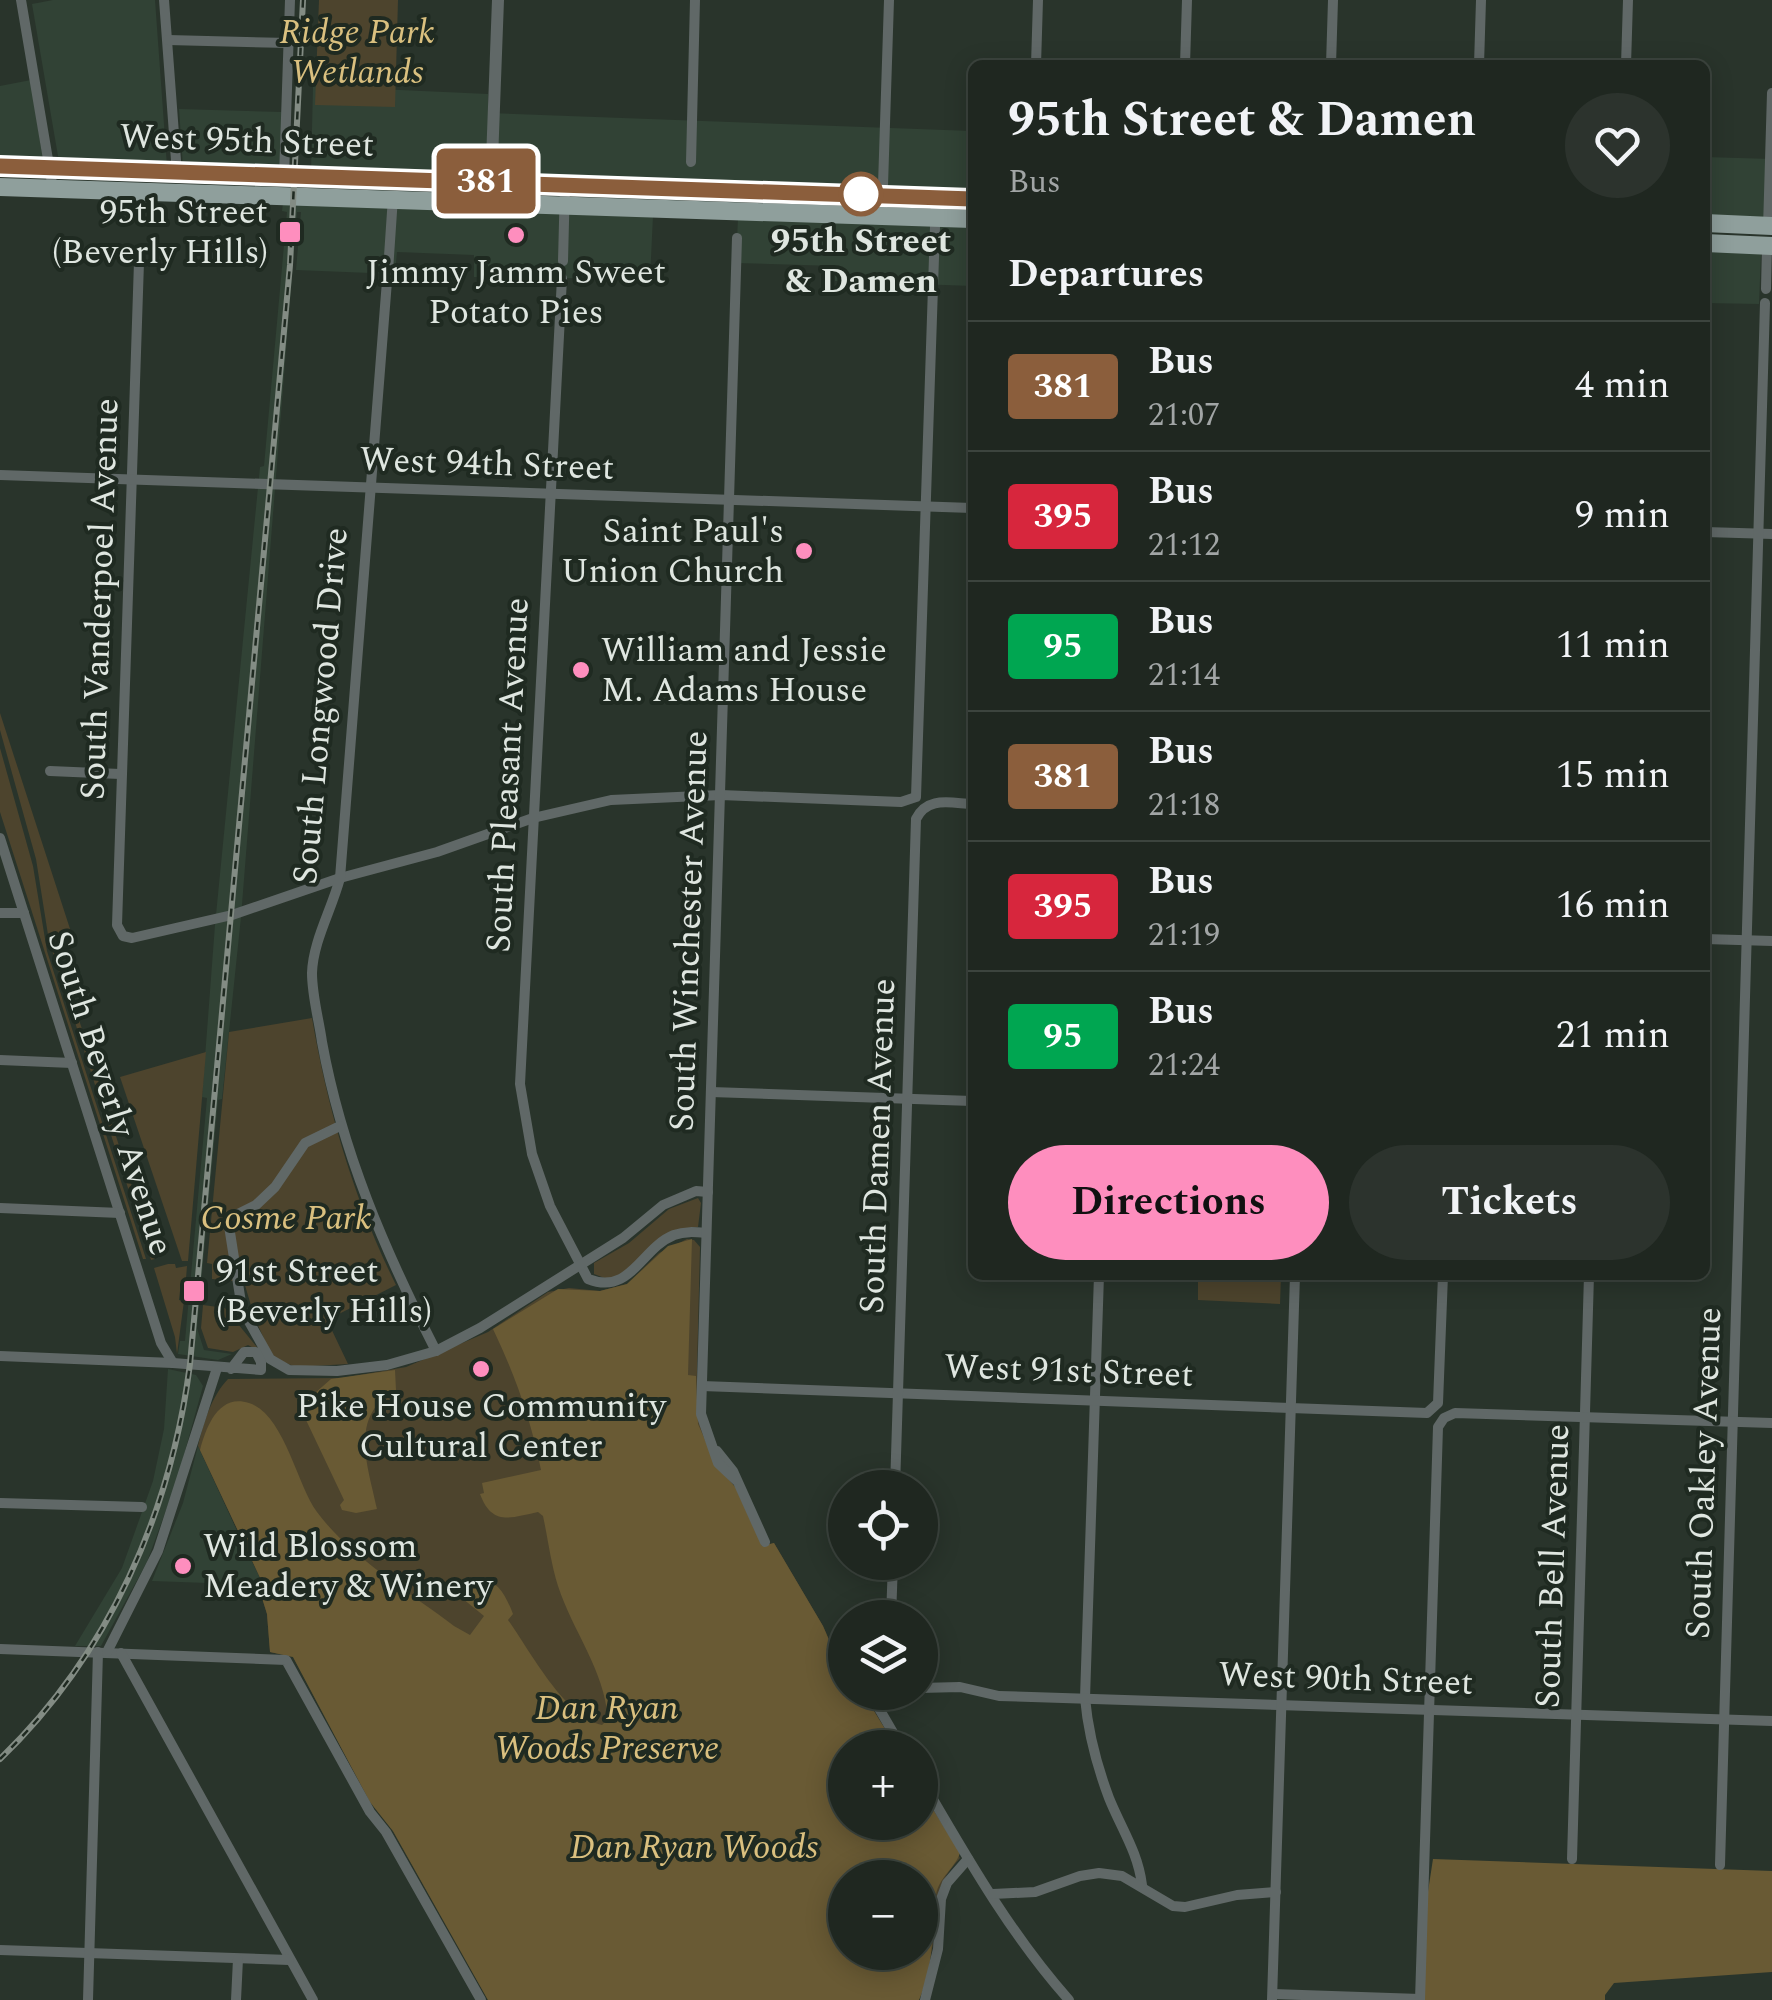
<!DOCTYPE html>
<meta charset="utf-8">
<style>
:root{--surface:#1f2720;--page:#2c332d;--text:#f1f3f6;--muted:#a1a5a5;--line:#3c443e;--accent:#fe8ebe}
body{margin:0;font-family:Spectral,serif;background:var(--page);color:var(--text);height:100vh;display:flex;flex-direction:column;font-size:38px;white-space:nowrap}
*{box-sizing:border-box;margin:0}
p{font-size:32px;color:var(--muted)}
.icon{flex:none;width:55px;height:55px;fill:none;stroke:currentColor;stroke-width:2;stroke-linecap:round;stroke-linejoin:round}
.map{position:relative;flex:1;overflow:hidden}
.details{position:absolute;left:968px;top:60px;width:742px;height:1220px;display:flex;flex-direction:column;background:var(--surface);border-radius:15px;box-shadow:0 5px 25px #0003,0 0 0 2px var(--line)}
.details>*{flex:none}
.badge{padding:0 20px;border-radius:8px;font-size:35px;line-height:65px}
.fabs{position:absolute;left:828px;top:1470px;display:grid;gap:20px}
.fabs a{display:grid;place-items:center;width:110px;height:110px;border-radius:50%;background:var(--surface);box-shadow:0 5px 25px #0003,0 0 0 2px var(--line);font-size:50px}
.map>.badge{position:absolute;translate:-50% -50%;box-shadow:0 0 0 5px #fff}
h2{padding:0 40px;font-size:38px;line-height:90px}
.round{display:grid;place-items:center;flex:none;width:105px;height:105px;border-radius:52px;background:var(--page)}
.summary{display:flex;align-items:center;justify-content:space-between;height:170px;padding:0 40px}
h1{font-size:48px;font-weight:700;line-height:75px}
.action{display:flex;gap:20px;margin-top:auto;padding:20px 40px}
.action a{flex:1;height:115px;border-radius:60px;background:var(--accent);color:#111;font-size:40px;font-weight:700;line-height:115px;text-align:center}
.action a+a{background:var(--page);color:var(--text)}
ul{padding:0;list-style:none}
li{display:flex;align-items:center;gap:30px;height:130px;padding:0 40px;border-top:2px solid var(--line)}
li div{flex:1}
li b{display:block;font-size:38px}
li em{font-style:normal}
li .badge{min-width:110px;font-weight:700;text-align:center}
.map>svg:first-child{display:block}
</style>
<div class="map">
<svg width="1772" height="2000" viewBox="0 0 1772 2000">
<rect width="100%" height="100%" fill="#29342b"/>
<g fill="#314235">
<polygon points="53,0 155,0 167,166 59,162 32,4"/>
<polygon points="31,80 43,161 0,160 0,86"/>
<polygon points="313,86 488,94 488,113 972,131 972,193 311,171"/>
<polygon points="179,109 282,112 281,169 183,167"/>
<polygon points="1705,157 1772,159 1772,220 1705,217"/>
<polygon points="283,203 653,216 650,279 474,277 474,255 397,252 395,274 296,270 301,212 297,212 241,917 222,1099 218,1100 197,1328 204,1350 232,1354 218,1360 178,1354 180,1341 185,1341 207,1098 202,1097 215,925 260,467 264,466 287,212 282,211"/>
<polygon points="738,218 972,227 972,286 835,281 835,266 736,263"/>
<polygon points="1705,252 1761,254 1759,304 1705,303"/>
<polygon points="168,1369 196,1375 203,1386 177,1480 147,1562 101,1646 75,1646 122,1568 153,1481 164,1429"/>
<polygon points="198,1446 244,1546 264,1585 152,1581 183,1503"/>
</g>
<g fill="#4d442d" fill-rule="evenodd">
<polygon points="319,0 398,0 395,107 315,105"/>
<polygon points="0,713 72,935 54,941 155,1259 151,1260 49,941 36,859 0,730"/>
<polygon points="0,748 33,866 47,951 146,1259 143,1259 0,812"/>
<path d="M312,1018c16,93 42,182 84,267l-69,35 21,44 -52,3 -23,-9 -18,-39 -11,-37 -32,-3v-15l-5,-1 22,-231z"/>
<polygon points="206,1052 188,1261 182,1261 120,1077"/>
<path d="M698,1198l3,5 -3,24c-49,3 -45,31 -81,49l-10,3 -13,-5v-11l35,-20 40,-34z"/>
<path d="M687,1239l7,1 6,7 -4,165 20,53 20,23 26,58 12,-3 49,83 13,30 9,10v26l18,1 33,54 -51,1v74h75v-34l40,70c-30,34 -20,40 -26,80 -3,21 -10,42 -15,62h-431l-95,-169 -23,-29 -77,-145 -23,-5 -3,-38 -9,-29 5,-1 -65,-138c6,-24 13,-49 30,-67l114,-1 64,-11 82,-35 60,-40 21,-4 31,3 27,-7 32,-31zM845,1878h75v74h-75z"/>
<polygon points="168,1264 175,1264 176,1268 187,1266 185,1291 180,1291 179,1300 184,1301 177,1354 175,1337 154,1268"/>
<polygon points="1198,1275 1281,1275 1280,1304 1198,1300"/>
<polygon points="203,1305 225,1308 261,1352 248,1345 233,1352 208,1348 201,1328"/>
</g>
<g fill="#695a34" fill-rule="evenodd">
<path d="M692,1239l-4,136 8,1 2,48 18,41 20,23 26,58 12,-3 49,83 13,30 9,10v26l18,1 33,54 -51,1v74h75v-34l40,65c-5,15 -21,24 -24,42 -5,36 -1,70 -17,105h-431l-95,-169 -23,-29 -77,-145 -23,-5 -3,-38 -9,-29 5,-1 -63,-134c6,-22 18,-57 49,-47 35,11 48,82 68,109 33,45 94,81 137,114l16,9 14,-19 -27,-22c30,-27 44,-11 56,20l-5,6c23,32 56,96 94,105l6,-6c-4,-50 -35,-87 -50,-133 -7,-22 -10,-47 -15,-70l-5,-4c-28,6 -46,14 -58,-18l4,-1 -2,-10 59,-13c-10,-50 -26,-95 -48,-141l65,-40 42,2 27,-7 41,-38zM845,1878h75v74h-75z"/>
<path d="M395,1370l1,20c-48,26 -28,75 -19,119l-21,4 -14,-3 -2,-5 4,-5 -47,-99h9l25,-22z"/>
<polygon points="1433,1859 1772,1871 1772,1972 1614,1983 1605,1995 1605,2000 1424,2000 1427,1898"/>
</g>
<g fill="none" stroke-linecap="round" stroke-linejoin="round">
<g stroke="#606867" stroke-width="10">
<polyline points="21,0 53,189"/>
<polyline points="164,0 177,174"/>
<polyline points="168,40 289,43"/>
<polyline points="1036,65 1038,0"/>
<polyline points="1185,65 1187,0"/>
<polyline points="1331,65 1333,0"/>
<polyline points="1479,65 1481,0"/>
<polyline points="1626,65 1628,0"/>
<polyline points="691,162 695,0"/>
<polyline points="284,177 290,0"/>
<polyline points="882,216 889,0"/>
<polyline points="1768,228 1772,93"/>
<polyline points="563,261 565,183"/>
<polyline points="139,262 117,925 123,936 132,938 232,915 340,878 437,852 533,818 611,800 721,795 901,802 916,797 936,197"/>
<polyline points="388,271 393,197"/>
<path d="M562,278l-42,806 12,70 18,52 38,73c43,17 53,-31 86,-44 11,-4 21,-3 32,-2"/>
<path d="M387,281l-47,597c-8,31 -27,63 -28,95 0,23 7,47 10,69 20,110 63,209 114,309"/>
<polyline points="1766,289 1767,245"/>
<polyline points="0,475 972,508"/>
<polyline points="1705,532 1772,534"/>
<polyline points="50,771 120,774"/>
<polyline points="0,838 161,1343 173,1363"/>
<polyline points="0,913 24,913"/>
<polyline points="1705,939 1772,941"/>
<polyline points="0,1060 72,1063"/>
<polyline points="711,1092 972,1101"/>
<polyline points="340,1126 305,1143 275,1187 256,1205 238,1214 229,1226 242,1309 270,1359 289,1370 337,1371 387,1365 436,1351 480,1328 623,1238 663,1205 696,1191 708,1192"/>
<polyline points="0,1208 120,1213"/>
<path d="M1099,1275l-14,423c3,34 12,68 24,100 12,30 29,54 33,87"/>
<polyline points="0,1356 173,1363 261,1370 261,1362 256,1352 244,1352 231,1369"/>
<polyline points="702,1386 1427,1413 1438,1403 1443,1275"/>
<polyline points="717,1451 733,1471 765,1542"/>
<polyline points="736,1480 718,1463 701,1414 737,238"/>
<path d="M895,1488l21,-669c11,-23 34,-16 56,-15"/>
<polyline points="0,1503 142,1507"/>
<polyline points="891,1618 893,1562"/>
<polyline points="0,1649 286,1660 370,1812 386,1832 481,2000"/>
<polyline points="107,1652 158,1551 217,1368"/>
<polyline points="121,1653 313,2000"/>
<polyline points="920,1688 960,1687 999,1696 1772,1721"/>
<polyline points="876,1692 870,1693 902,1748"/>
<path d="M920,1777c45,77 90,157 149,223"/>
<polyline points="1572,1859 1589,1275"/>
<polyline points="1720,1865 1765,303"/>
<polyline points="993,1894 1035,1892 1080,1876 1099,1873 1122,1876 1173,1906 1185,1907 1237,1895 1276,1892"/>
<polyline points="0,1950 289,1960"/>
<polyline points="1273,1994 1420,1999"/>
<polyline points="88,2000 98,1652"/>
<polyline points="236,2000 238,1959"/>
<polyline points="925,2000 938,1949 941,1899 947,1883 968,1859"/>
<polyline points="1272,2000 1295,1275"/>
<polyline points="1420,2000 1438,1427 1444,1418 1455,1413 1772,1423"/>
</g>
<polyline stroke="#606867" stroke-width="12" points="491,187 498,0"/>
<g stroke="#8f9f9c" stroke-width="18">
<polyline points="0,166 972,199"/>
<polyline points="0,187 972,219"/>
<polyline points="1705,223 1772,226"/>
<polyline points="1705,243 1772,246"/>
</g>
<g stroke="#838c84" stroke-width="6">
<path id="rail" d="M0,1759c109,-105 171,-247 190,-395l100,-1099 13,-265"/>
</g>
<use href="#rail" stroke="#1f2a21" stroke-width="2.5" stroke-dasharray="8" stroke-linecap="butt"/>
</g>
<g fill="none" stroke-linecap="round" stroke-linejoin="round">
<g stroke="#fff" stroke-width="22">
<polyline id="line" points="0,166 972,199"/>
</g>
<use href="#line" stroke="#8b5e3c" stroke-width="15"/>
</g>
<circle fill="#fff" stroke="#8b5e3c" stroke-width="5" cx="861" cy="194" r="20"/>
<g fill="#fe8ebe" stroke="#1f2a21" stroke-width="4">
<rect x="278" y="220" width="24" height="24" rx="5"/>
<circle cx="516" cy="235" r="10"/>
<circle cx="804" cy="551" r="10"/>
<circle cx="581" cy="670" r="10"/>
<rect x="182" y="1279" width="24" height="24" rx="5"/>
<circle cx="481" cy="1369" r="10"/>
<circle cx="183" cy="1566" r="10"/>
</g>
<g text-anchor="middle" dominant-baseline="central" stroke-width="8" stroke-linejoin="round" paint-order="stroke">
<g font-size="35" font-style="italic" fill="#dac07f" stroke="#1f2a21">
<text x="357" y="32">Ridge Park<tspan x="357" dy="40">Wetlands</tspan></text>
<text x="286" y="1218">Cosme Park</text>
<text x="607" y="1708">Dan Ryan<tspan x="607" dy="40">Woods Preserve</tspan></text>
<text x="694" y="1847">Dan Ryan Woods</text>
</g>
<g font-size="35" fill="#dfe6e0" stroke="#1f2a21">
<text transform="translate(247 141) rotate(2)">West 95th Street</text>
<text transform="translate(487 464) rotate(2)">West 94th Street</text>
<text transform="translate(100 599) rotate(-88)">South Vanderpoel Avenue</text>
<text transform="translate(321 706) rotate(-85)">South Longwood Drive</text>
<text transform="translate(508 775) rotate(-87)">South Pleasant Avenue</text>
<text transform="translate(689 931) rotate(-88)">South Winchester Avenue</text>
<text transform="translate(110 1093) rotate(72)">South Beverly Avenue</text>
<text transform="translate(878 1146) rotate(-88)">South Damen Avenue</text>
<text transform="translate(1069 1371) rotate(2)">West 91st Street</text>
<text transform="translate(1704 1473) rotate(-88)">South Oakley Avenue</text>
<text transform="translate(1553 1566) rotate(-88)">South Bell Avenue</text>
<text transform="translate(1346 1679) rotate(2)">West 90th Street</text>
</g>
<g font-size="35" fill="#dfe6e0" stroke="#1f2a21" text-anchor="start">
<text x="268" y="212" text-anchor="end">95th Street<tspan x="268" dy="40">(Beverly Hills)</tspan></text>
<text x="516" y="272" text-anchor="middle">Jimmy Jamm Sweet<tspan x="516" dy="40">Potato Pies</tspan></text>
<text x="784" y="531" text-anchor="end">Saint Paul's<tspan x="784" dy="40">Union Church</tspan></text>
<text x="601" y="650">William and Jessie<tspan x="601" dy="40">M. Adams House</tspan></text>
<text x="216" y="1271">91st Street<tspan x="216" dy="40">(Beverly Hills)</tspan></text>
<text x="481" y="1406" text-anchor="middle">Pike House Community<tspan x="481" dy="40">Cultural Center</tspan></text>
<text x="203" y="1546">Wild Blossom<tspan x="203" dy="40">Meadery &amp; Winery</tspan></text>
</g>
<g font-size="35" font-weight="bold" fill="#dfe6e0" stroke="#1f2a21">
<text x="861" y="241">95th Street<tspan x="861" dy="40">&amp; Damen</tspan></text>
</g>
</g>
</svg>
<div class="fabs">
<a><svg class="icon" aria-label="locate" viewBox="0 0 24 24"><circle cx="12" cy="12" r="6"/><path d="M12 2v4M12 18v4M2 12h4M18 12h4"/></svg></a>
<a><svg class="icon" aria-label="layers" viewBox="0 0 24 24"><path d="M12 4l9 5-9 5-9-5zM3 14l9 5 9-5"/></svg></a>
<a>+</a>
<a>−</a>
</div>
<b class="badge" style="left:486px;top:181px;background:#8b5e3c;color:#fff">381</b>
<section class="details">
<div class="summary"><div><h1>95th Street &amp; Damen</h1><p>Bus</p></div><a class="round"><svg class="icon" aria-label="heart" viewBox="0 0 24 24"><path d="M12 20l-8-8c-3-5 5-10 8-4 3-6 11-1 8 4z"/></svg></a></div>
<h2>Departures</h2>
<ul>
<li><span class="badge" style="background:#8b5e3c;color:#fff">381</span><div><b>Bus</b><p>21:07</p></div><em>4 min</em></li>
<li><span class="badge" style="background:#d7263d;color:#fff">395</span><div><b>Bus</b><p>21:12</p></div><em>9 min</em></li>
<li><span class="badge" style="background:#00a651;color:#fff">95</span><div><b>Bus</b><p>21:14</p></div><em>11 min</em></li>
<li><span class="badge" style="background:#8b5e3c;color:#fff">381</span><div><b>Bus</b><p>21:18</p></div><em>15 min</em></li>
<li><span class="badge" style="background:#d7263d;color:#fff">395</span><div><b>Bus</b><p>21:19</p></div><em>16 min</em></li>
<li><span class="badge" style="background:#00a651;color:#fff">95</span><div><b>Bus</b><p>21:24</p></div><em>21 min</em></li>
</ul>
<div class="action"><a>Directions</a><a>Tickets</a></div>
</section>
</div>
